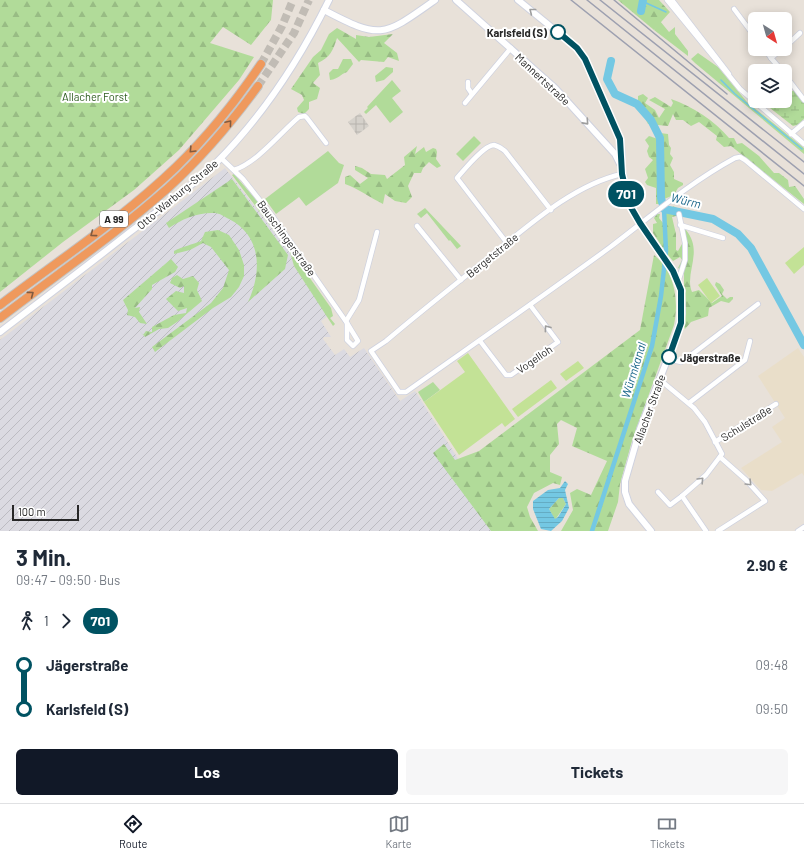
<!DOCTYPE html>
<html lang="de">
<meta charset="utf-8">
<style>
:root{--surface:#fff;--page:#f6f6f7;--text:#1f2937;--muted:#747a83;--line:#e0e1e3;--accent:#111827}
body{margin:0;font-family:Barlow,sans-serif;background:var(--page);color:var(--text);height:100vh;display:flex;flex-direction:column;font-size:15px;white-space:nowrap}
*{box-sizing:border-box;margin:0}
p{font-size:13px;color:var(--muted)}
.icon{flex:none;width:22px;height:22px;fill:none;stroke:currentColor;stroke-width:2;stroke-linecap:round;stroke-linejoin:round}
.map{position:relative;height:531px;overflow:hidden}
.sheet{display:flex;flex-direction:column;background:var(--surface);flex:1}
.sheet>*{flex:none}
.badge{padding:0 8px;border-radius:13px;font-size:14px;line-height:26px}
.needle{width:26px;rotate:143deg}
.buttons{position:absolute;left:748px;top:12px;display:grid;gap:8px}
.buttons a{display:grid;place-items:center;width:44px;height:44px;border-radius:6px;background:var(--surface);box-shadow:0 2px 10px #0003;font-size:20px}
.scale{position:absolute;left:12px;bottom:10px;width:67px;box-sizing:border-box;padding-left:4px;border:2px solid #272727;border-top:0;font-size:11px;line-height:14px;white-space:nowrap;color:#272727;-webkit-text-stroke:3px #fff;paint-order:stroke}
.map>.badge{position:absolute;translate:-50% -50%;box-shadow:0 0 0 2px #fff}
.legs{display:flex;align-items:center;gap:6px;height:44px;padding:0 16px;font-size:13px}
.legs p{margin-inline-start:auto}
.headline{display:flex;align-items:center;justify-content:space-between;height:68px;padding:0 16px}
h1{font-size:22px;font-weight:700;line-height:30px}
.button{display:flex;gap:8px;margin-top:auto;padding:8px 16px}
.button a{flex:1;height:46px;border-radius:6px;background:var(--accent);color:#fff;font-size:16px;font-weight:700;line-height:46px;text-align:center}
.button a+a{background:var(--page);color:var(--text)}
ul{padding:0 16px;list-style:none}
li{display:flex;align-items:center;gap:14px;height:44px;font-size:15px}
li i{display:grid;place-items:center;width:6px;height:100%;margin:0 5px;background:currentColor}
li i::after{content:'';width:10px;height:10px;margin:-5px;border:3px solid;border-radius:50%;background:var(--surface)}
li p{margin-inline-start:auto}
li:first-child i{background:linear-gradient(#0000 50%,currentColor 0)}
li:last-child i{background:linear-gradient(currentColor 50%,#0000 0)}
.menu{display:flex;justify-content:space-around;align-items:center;height:56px;border-top:1px solid var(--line);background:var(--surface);font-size:11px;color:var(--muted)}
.menu a{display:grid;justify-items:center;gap:2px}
.menu .selected{color:var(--accent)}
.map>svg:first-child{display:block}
</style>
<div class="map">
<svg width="804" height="531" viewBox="0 0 804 531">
<defs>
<pattern id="industrial-furrows" width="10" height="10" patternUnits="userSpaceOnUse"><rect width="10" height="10" fill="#dbdae1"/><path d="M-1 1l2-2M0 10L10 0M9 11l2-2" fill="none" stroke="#bcbbc1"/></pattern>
<pattern id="forest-firs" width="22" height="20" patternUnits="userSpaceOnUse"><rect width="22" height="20" fill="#b1db99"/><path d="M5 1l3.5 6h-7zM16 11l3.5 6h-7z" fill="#98bc84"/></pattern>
<pattern id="wetland-marsh" width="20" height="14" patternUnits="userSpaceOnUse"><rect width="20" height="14" fill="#b1db99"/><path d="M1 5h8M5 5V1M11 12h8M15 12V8" fill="none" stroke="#98bc84"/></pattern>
<pattern id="plaza-grid" width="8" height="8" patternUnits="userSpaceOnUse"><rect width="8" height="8" fill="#d5d1cb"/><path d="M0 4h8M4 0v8" fill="none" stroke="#b7b3ae"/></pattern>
<pattern id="water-rules" width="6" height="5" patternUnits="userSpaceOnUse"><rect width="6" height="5" fill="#74c8e3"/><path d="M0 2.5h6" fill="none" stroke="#64acc3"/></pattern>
</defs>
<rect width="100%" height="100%" fill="#e8e1d9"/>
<polygon fill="url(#industrial-furrows)" points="225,168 290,252 294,266 328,316 321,321 331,337 324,337 323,339 335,355 344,349 350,357 364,348 400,401 415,391 504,531 0,531 0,340"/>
<polygon fill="#e9dec9" points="798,348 804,357 804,476 802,473 772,491 761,490 741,468 782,442 772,427 785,418 758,376"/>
<g fill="#b1db99">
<polygon points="660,21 669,32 675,27 675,34 688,51 688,56 654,30"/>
<polygon points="698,53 718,67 747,102 804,148 804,154 695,63 691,59"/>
<polygon points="386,67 393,68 393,72 384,80 376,82 375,76"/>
<polygon points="392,80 401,91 392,98 403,112 390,123 376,105 366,114 364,112 368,108 367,107"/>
<polygon points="474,136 481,143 463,161 456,154"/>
<polygon points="328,151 339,163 344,165 338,183 306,206 299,197 276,214 265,199"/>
<polygon points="234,174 270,216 298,257 300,264 331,308 333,316 330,318 335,324 333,326 294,266 290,252 232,175"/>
<polygon points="425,208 461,246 457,249 450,240 449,241 427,213 421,218 417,214"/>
<polygon points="433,382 440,390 424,402 418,392"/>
</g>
<g fill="url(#forest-firs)">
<polygon points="0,0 273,0 271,20 251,45 223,27 210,43 254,57 239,80 179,150 134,190 63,242 0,292"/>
<polygon points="618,0 659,0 670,12 654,30"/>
<path d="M337,28l19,11v-4l13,2 24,-3 -9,9 13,10 2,8 -11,-4 -4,5 -23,-2 -2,2 -22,-24c-4,13 -7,19 -19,25l2,12 -7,8 7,5 -3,11 -8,3v7l-5,5 -6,-2 -1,-4 7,-8 -2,-5 -11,-6 22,-32 8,-7 8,-16z"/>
<path d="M343,59h8l2,5 -6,8c-7,2 -8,7 -17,8l-1,-7 4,-4h5z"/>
<path d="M643,94l5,4 -3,5 10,7 4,8 6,-9 -16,-9 6,-3 16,10 2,-4 -2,-4c21,7 44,22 58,39h5l3,6 5,-1 17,13 15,17h5l9,7 1,7 6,-1 9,13v5l-73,-58 -7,1 -8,-7 1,-4 -18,-14 -8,4 -8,-6h-7l-3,-6 -5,12 -20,-2 -2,-4 5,-4 -13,-16v-4z"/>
<polygon points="660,133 668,134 669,145 671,148 670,154 673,158 670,165 674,172 674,179 683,183 683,185 678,188 674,195 664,199 660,204 656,204 656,188 647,185 645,182 648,178 645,169 653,160 649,157 647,151 649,146 645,140 649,136 658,139"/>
<path d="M417,146l-2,8 9,-7 2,5 7,-4 3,1 1,3 -1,7 5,7 -4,2 -8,-6 -6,6 -2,5h-7l-6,13 4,11 -6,6 -11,-2 -10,-7 -2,10c-14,-7 -24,-15 -38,-20v-7l5,-2 10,9 8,-6 -13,-8v-4l7,2 9,6 14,1 2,4 18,-14 -1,-8z"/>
<path d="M232,179l56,76 -3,14 -37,33c14,-30 14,-66 -19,-83 -4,-2 -10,-6 -14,-6 -17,-1 -33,6 -46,15l-3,-5z"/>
<path d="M673,206l4,2 -1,8 -4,1 4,17v16l2,1 4,-7 6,3 -4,-17h2c18,22 -2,43 6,62l7,-2 13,13 10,-7 -7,-11 1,-3 4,2 4,6 -2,4 5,5 3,-2h3v2l-4,4 -8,-2 -12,7 -1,8 -17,6 -6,7c-5,-10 3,-23 -1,-33l2,-5 -2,-5v-15l-6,-3 4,-8 -2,-3 -7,4 -5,-6 -1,-8 -4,1 -10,-15v-9l4,-1 -3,-5 3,-4h3l-1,4 4,5v-6l4,-5 4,-1z"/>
<path d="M218,230l11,5 10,15 5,15v11l-5,11 -8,10 -18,11 -58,44 -3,-5 59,-44 12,-15 6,-18 -18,-23 -8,-4 -13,7 -16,4v-3c9,-5 18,-6 27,-10l4,-9z"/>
<path d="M654,255c21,17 25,45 20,70l-42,116 -12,43 -2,18 -10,29h-47l12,-21 -3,-17 7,-4 14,6 16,-34 -35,-15 5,-18 -16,-8 -4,4 2,20 -9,11v17l12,5 -2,8 -7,-2 -19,10 -7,14 3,10 8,14h-47l-58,-78 11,-9 11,16 24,-9 161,-121z"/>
<polygon points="171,259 178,267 175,272 152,285 152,289 135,308 140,307 139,312 147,324 140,323 135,317 127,315 128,310 123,300"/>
<polygon points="177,275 183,279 193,276 199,283 197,290 202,301 177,322 168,328 159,329 145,337 138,329 143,335 146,331 152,332 152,327 174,315 186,313 187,308 178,311 166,299 176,291 184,293 184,286 180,288 170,283 172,278"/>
<polygon points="559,498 563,498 566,504 555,520 549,509"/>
</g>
<polygon fill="url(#wetland-marsh)" points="794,90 804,103 804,119 797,125 793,126 770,108 779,101 785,101 785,96"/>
<g fill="#c3e296">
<polygon points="804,247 804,265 794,274 785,263"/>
<polygon points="707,278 720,296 711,303 698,285"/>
<polygon points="468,353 515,419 505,427 502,423 459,455 424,402 465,372 457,361"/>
<polygon points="578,361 584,368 566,381 560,374"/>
<polygon points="551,380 557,388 518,417 512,409"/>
</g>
<polygon fill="url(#plaza-grid)" points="360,113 369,126 357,135 348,122"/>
<path fill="url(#water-rules)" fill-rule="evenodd" d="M565,481l3,3 -3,6 4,18 -7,13 -11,10 -10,-2 -8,-20v-8l15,-11 12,-2zM559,498h4l3,6 -8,13 -3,2 -6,-10z"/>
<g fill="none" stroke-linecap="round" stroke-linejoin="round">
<g stroke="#74c8e3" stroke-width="1.5">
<polyline points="644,2 666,12"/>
<polyline points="721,80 735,94 802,149"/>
</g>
<polyline stroke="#74c8e3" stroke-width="4.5" points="592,531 652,346 661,296 666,251 664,209"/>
<g stroke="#74c8e3" stroke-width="8">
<polyline points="641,11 643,0"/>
<polyline points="611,61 607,79 615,94 637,104 651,120 660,138 661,198 664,209 713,219 738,234 751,248 804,345"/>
</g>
<g stroke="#c1bcb5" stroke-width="8" stroke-dasharray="8 4" stroke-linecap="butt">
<polyline points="261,64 282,26 293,0"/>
<polyline points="258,86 294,33 309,0"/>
</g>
<g stroke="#cfd2df" stroke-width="6">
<g id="street">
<polyline points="667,0 740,89 804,144"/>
<polyline points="672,0 729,74"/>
<polyline points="734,9 755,37"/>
<polyline points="785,47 800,33"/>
<polyline points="765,49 771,58"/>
<polyline points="782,71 771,58 782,49"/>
<polyline points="785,75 804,100"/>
<polyline points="468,82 468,88 472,94"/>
<polyline points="465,103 511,48"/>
<polyline points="791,134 804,123"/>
<polyline points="221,158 243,179 273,217 347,323"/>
<path d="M234,170c24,-8 46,-37 65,-53l6,-1 2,2 19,25"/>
<path d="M622,174c-50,11 -96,54 -135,85 -34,27 -68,54 -101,82l-15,10 28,41h7c68,-48 136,-95 203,-144 41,-31 80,-65 126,-90l5,-1 5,3 59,49"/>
<polyline points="680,225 723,238"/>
<polyline points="417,226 461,280"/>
<path d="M507,243l-50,-65c7,-8 27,-33 37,-33 5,1 8,4 11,6l46,59"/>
<polyline points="678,282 685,260 685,243 679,214"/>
<polyline points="346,321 359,300 377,232"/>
<polygon points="347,323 358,341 353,346 347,340"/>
<polyline points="480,341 506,375 511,375 558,342 530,305"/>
<polyline points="668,359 681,362 686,359 758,304"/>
<polyline points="659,379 694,408 705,422 722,454 706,475 682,496 706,531"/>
<polyline points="689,403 745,360 750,341"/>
<polyline points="715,442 776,404"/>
<polyline points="658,492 670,505 682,496"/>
<polyline points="718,531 765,501 746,480 720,457"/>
<polyline points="798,531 804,527"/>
</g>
</g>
<g stroke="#cfd2df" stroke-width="8">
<g id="secondary">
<polyline points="456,0 555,88 615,154 620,164"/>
<polyline points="518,0 577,48 585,59 620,139 622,155 621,165 629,204 640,223 673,271 681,290 682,313 677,335 640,429 625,481 625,492 629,504 651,531"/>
<path d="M324,10c57,30 59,27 111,-10"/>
<path d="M0,332c43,-33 87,-66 130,-100 29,-22 59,-43 85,-68 47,-47 85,-105 114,-164"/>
</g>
</g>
<g stroke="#c3c3c3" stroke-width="10">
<g id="highway">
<path d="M0,305c59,-45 123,-87 176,-138 32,-31 60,-66 85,-103"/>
<path d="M0,318c56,-43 115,-83 168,-130 34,-31 63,-65 90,-102"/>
</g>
</g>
<use href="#street" stroke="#fff" stroke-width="4.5"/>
<use href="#secondary" stroke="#fff" stroke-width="6"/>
<use href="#highway" stroke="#ef995d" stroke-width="8"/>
<g stroke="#9da0b0" stroke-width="1.5">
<polyline points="571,0 804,186"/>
<polyline points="587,0 804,174"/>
<polyline points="600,0 804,162"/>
<polyline points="614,0 727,94"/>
</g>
</g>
<defs><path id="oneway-chevron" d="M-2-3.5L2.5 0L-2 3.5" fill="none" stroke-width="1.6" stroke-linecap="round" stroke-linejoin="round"/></defs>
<g stroke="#9e9e9e">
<use href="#oneway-chevron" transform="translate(532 11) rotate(-142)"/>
<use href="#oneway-chevron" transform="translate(586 122) rotate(48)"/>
<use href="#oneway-chevron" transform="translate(547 328) rotate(-126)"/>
<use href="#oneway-chevron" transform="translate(701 480) rotate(-46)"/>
<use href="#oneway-chevron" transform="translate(749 483) rotate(45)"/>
</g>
<g stroke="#815a3f">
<use href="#oneway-chevron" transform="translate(229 123) rotate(-50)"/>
<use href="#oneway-chevron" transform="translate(192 150) rotate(134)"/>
<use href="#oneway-chevron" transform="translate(93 234) rotate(143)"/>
<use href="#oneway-chevron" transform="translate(31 294) rotate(-37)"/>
</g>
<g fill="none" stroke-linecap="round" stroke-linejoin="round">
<g stroke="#fff" stroke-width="9">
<polyline id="line-1" points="558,32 577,48 585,59 620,139 622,174 629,204 640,223 673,271 681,290 681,323 669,357"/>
</g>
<use href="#line-1" stroke="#005262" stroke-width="6"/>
</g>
<g fill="#fff" stroke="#005262" stroke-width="2">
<circle cx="558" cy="32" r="7"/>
<circle cx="669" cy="357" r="7"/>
</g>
<g text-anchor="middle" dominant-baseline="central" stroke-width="4" stroke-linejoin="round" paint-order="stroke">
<rect fill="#fff" stroke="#686868" stroke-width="1" x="100" y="211" width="28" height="16" rx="3"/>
<g font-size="10" font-weight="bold" fill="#272727">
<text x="114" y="219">A 99</text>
</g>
<g font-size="11" font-weight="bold" fill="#272727" stroke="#fff" text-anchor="end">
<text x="547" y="32">Karlsfeld (S)</text>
<text x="680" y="357" text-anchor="start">Jägerstraße</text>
</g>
<g font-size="11" fill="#272727" stroke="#fff">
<text transform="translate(543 79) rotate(43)">Mannertstraße</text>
<text transform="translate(177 194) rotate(-40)">Otto-Warburg-Straße</text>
<text transform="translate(287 238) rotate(54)">Bauschingerstraße</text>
<text transform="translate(492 255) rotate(-39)">Bergetstraße</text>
<text transform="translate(534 359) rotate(-35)">Vogelloh</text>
<text transform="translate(649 409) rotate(-70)">Allacher Straße</text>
<text transform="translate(746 423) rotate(-32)">Schulstraße</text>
</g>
<g font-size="11" fill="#2d5c1f" stroke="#fff">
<text x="95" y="96">Allacher Forst</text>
</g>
<g font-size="12" font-style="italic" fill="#186589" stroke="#fff">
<text transform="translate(686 200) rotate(14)">Würm</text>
<text transform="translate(633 370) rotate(-73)">Würmkanal</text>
</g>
</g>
</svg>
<div class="buttons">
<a><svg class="needle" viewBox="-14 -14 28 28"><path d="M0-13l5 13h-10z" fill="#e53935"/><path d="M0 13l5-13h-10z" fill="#747a83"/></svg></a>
<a><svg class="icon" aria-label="layers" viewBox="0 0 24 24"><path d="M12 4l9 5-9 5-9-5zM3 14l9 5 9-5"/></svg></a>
</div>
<div class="scale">100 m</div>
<b class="badge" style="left:626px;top:194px;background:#005262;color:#fff">701</b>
</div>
<section class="sheet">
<div class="headline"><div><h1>3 Min.</h1><p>09:47 – 09:50 · Bus</p></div><b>2.90 €</b></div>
<div class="legs"><svg class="icon" aria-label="walk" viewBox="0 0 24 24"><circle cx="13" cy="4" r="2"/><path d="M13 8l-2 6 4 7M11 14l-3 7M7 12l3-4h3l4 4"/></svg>1<svg class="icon" aria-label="forward" viewBox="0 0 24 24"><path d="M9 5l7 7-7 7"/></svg><b class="badge" style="background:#005262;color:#fff">701</b></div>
<ul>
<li><i style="color:#005262"></i><b>Jägerstraße</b><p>09:48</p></li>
<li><i style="color:#005262"></i><b>Karlsfeld (S)</b><p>09:50</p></li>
</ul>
<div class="button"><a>Los</a><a>Tickets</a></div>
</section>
<nav class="menu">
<a class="selected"><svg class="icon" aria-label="directions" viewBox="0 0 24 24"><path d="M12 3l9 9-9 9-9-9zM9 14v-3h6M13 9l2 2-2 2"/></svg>Route</a>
<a><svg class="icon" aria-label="map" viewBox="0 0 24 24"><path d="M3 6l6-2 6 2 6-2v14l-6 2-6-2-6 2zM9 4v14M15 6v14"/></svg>Karte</a>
<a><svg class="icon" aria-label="tickets" viewBox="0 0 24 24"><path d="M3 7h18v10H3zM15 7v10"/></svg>Tickets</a>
</nav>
